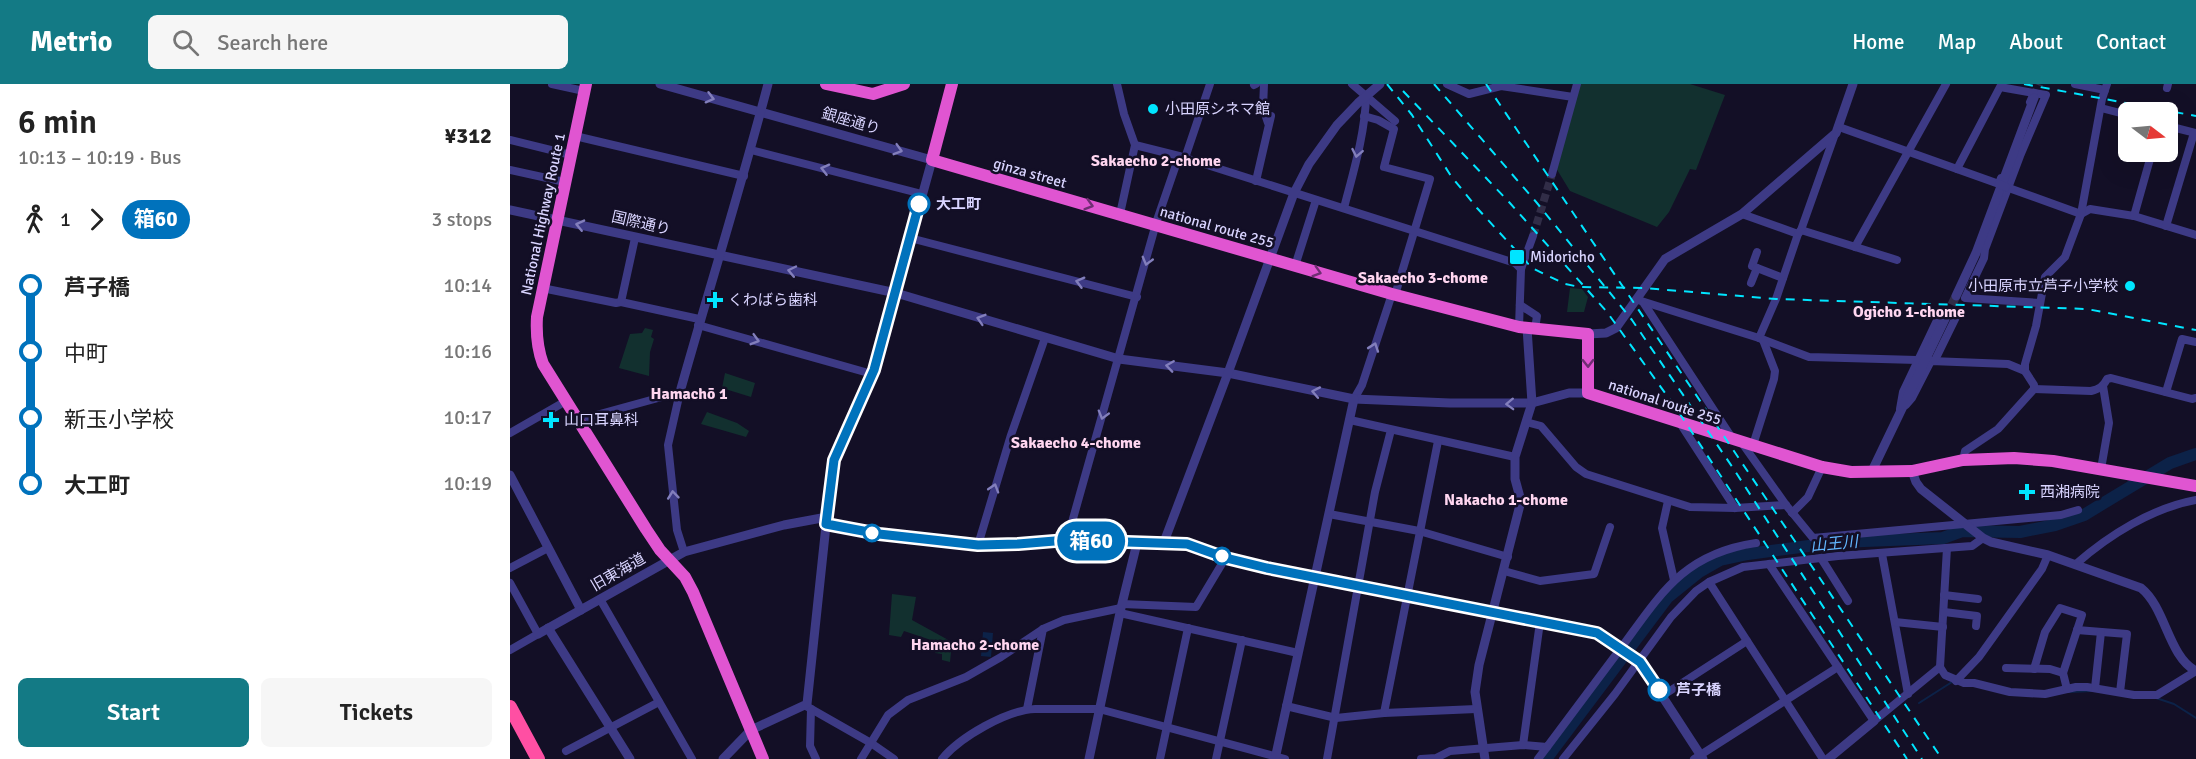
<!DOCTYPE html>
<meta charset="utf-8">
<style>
:root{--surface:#fff;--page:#f6f6f6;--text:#222;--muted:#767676;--accent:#137a85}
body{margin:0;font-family:Signika,"Noto Sans JP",sans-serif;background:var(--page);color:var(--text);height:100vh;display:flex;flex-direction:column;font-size:22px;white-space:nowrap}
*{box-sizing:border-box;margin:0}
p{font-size:20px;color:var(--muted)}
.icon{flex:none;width:33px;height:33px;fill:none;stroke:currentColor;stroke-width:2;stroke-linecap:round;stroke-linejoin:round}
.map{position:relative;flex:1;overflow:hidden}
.drawer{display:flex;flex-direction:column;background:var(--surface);width:510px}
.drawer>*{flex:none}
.badge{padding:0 12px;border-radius:20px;font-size:21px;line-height:39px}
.needle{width:39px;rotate:106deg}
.tools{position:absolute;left:1608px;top:18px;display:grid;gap:12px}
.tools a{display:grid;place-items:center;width:60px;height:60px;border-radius:9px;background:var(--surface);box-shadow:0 6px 24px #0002;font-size:30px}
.map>.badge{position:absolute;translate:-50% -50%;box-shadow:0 0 0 3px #fff}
.legs{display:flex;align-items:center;gap:9px;height:66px;padding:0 18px;font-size:20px}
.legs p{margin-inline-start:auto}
.overview{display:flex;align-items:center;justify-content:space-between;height:102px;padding:0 18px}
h1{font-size:33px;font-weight:600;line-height:45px}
.action{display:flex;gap:12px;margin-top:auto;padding:12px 18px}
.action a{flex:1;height:69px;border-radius:9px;background:var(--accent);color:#fff;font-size:24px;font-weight:600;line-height:69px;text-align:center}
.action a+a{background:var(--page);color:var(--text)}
ul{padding:0 18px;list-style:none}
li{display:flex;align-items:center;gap:21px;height:66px;font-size:22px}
li i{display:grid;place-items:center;width:9px;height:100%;margin:0 8px;background:currentColor}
li i::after{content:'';width:15px;height:15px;margin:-8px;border:4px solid;border-radius:50%;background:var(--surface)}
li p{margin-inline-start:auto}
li:first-child i{background:linear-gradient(#0000 50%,currentColor 0)}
li:last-child i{background:linear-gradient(currentColor 50%,#0000 0)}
header{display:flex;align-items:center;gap:36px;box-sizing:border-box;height:84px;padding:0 30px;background:var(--accent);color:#fff}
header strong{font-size:28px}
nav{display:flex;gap:33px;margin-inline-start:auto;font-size:21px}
.search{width:420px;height:54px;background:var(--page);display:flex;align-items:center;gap:15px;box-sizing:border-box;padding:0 21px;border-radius:9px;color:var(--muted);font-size:22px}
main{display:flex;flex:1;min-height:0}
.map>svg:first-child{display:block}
</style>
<header>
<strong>Metrio</strong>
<div class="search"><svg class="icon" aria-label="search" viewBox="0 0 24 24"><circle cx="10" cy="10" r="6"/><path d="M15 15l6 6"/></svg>Search here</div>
<nav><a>Home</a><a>Map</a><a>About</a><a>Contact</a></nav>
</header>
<main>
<section class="drawer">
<div class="overview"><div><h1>6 min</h1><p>10:13 – 10:19 · Bus</p></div><b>¥312</b></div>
<div class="legs"><svg class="icon" aria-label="walk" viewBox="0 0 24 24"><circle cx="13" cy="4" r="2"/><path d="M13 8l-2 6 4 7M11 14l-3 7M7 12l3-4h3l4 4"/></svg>1<svg class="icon" aria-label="forward" viewBox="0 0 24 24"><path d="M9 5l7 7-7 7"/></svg><b class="badge" style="background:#0072bc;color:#fff">箱60</b><p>3 stops</p></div>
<ul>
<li><i style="color:#0072bc"></i><b>芦子橋</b><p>10:14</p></li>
<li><i style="color:#0072bc"></i><span>中町</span><p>10:16</p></li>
<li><i style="color:#0072bc"></i><span>新玉小学校</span><p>10:17</p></li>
<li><i style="color:#0072bc"></i><b>大工町</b><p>10:19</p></li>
</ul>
<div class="action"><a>Start</a><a>Tickets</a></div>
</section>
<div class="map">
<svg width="1686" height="675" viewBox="0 0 1686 675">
<rect width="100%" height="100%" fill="#130f26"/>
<g fill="#12302f">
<polygon points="1070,0 1180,0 1215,11 1186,86 1180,85 1159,128 1147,143 1060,107 1046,84"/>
<polygon points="1060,204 1072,205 1078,213 1074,228 1057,228"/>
<polygon points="135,244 143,246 141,253 144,255 140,268 139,292 109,284 120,250 132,249"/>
<polygon points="215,289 245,299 241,313 212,304"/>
<polygon points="197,328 227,339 239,347 236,353 191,340"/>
<polygon points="382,510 406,513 402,536 442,558 440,578 432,576 432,570 425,569 427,558 394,547 391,553 379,551"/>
</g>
<polygon fill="#0c2248" points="473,548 483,549 481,573 471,572"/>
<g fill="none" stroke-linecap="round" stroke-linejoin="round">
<g stroke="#0c2248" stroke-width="2">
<polyline points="1560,608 1581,607"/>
<polyline points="1646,614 1664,620 1686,634"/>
<polyline points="1409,619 1442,598 1445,599"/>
</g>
<polyline stroke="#0c2248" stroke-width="12" points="1036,675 1158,513 1189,488 1210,476 1238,470 1329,458 1433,454 1452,447 1510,448 1545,441 1574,431 1660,379 1686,370"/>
<polyline stroke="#312d47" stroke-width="8" stroke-dasharray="8 4" stroke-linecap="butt" points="1023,152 1042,90"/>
<g stroke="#312d47" stroke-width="9" stroke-dasharray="9 4.5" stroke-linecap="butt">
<polyline points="1524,14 1529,0"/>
<polyline points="1436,233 1446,212"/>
</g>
<g stroke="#3d3a85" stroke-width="8">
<polyline points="42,0 74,7"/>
<polyline points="607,0 614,30 625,61 610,130"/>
<polyline points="754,0 753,24 758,39"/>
<polyline points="842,0 885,37"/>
<polyline points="937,0 959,10 991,2 1063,13"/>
<polyline points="1565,0 1595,6"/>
<polyline points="744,1 746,0"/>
<polyline points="1657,4 1658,0"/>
<polyline points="1520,18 1524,9 1536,11 1510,72 1475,165 1474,174 1455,214 1530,219"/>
<polyline points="1591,24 1618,31"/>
<polyline points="854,32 868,36 884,45 874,83 920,95 885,211"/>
<polyline points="1658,42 1686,49"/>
<polyline points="1329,43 1489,100 1491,94"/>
<polyline points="65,52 234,92"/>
<polyline points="0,56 61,71"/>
<polyline points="625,61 669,72"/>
<polyline points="241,66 412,110"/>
<polyline points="675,74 700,0"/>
<polyline points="1447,85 1490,3 1524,9"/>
<polyline points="0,86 55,98"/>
<polyline points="1042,90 1067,0"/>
<polyline points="746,97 761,32"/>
<polyline points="1496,103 1571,130 1580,125 1624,132 1686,151"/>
<path d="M834,124c9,-35 21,-74 22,-111"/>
<polyline points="1232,130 1288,150"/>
<polyline points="1624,132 1642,68"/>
<polyline points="1656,142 1684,49"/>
<polyline points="1291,146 1387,176"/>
<polyline points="400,154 627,213"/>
<polyline points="1345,163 1436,0"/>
<polyline points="1247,168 1242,182 1273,194"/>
<polyline points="785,182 806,116"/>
<polyline points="1241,199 1247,184"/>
<polyline points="32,204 106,219 111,218 189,235"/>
<polyline points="1128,216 1249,254 1299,273 1407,276"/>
<polyline points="111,218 125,154"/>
<polyline points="1133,218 1222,354"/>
<polyline points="1010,221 1027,232 1025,245"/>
<polyline points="188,241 362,290"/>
<polyline points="1009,243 1011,185 1023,152"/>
<polyline points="1249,254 1266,215 1288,150 1291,146 1325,50"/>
<path d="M1524,305l57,2c8,-2 12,-4 16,-12l4,-1 81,21 4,-1"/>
<polyline points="1656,308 1672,255 1686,258"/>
<polyline points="844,315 852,301 882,210"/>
<polyline points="1396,321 1402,314 1421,277 1498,280 1515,287"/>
<polyline points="1390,325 1393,308 1431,228 1448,229 1425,276"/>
<polyline points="68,336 170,308 158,361 167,446 174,468"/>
<polyline points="840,336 1005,373"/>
<polyline points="1016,338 1031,342 1066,383 1076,390 1180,423 1225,424 1276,421"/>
<polyline points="1170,339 1225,424"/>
<polyline points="0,349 56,317"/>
<polyline points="1232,359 1276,421 1303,454 1551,431 1568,426"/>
<polyline points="1243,361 1264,295 1265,287 1253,256"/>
<polyline points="1453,376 1455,367 1488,345 1524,305 1524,301 1515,287 1515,280 1526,242 1535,193 1555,173 1571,130 1592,15 1597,0"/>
<polyline points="1591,385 1599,339 1593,302"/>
<polyline points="1158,417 1152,444 1164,496"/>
<polyline points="1282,429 1298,413 1312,383"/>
<polyline points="819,430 909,447 998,473"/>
<polyline points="557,456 647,136 669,72 1005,179 1011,185"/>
<polyline points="468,461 501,351 535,254"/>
<polyline points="1372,470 1398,610"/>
<polyline points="1311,474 1338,517"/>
<polyline points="1259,480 1364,637 1430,583 1437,464"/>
<path d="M1566,480c33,-29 76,-56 120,-64"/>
<polyline points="0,484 38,464"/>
<polyline points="994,487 1030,497 1084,490 1100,443"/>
<polyline points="1199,498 1313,675"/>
<polyline points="0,499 28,550 0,566"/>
<polyline points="1434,511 1468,515"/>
<polyline points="90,515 182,675"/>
<polyline points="612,520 686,523 716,473"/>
<polyline points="1434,528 1467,532 1466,542"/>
<polyline points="610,529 788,569"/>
<polyline points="1385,538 1433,543"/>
<polyline points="1567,546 1617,550 1610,608"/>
<polyline points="1430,583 1435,591 1454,599 1464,599 1500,608 1535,610 1566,603 1577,603 1624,611 1647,611 1686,587"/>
<polyline points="1496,584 1540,585 1553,589"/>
<polyline points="1524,585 1535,548 1550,524 1572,531 1553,589 1557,605"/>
<polyline points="1446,597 1469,573 1532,485 1538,471"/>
<polyline points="1585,604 1591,548"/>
<polyline points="1152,612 1237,557"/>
<polyline points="296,622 361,659 384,675"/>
<polyline points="776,622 826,634 874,629 966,625"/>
<polyline points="301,625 300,662 306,675"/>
<polyline points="517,625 533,545"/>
<polyline points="874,629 928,357"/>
<polyline points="1013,661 1030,538"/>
<polyline points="56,667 149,618"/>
<polyline points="351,675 378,631 398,616 456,593 491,573 533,545 554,536 611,524"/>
<path d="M432,675c18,-22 65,-49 93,-50h64l186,50"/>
<polyline points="650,675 678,544"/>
<polyline points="706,675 732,556"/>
<polyline points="817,675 865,408 881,346"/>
<path d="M911,675l15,-1 14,-7 73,-6 24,2c23,-31 47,-63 71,-95 41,-55 63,-98 138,-109"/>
<polyline points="1028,675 1037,663"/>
<polyline points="1053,675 1105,610 1161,533 1186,507 1199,498 1233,483 1328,472 1462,462 1473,454"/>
<polyline points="1184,675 1328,583"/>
</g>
<g stroke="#3d3a85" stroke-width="9">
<polyline points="150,0 422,76 364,286 328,366 322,385 297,620 241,646 213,675"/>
<polyline points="0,126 386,209 609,275 718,289 844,315 940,319 1022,319 1059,309 1078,309"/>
<polyline points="1446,212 1466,169 1524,14"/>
<polyline points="1078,250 1096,249 1106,244 1155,175 1232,130 1326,49 1343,0"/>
<path d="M170,308c29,-103 61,-205 88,-308"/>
<polyline points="1362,387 1436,233"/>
<path d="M1402,387l4,11 5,7 62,49 8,4 57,13 93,33c25,20 27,68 55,83"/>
<polyline points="0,391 71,526"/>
<polyline points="316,440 369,450 468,461 508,460 557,456 677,460 716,474 757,484 1076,546 1087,549 1130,578 1193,675"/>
<polyline points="654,458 718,289 784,109 799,80 827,41 848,19 870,0"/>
<polyline points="38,544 120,675"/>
<polyline points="28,550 174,468 274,441 317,433"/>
<polyline points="579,675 611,524 627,459"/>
<polyline points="765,675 844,315"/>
<polyline points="975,675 965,608 969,581 1011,417 1005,395 1005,373 1022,319 1017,244"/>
<polyline points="1318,675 1364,637"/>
</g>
<g stroke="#e055d1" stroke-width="12">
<path d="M76,0l-49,233c-1,17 0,31 6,47l103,165 14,21 25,27 8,15 70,167"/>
<polyline points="316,0 363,10 394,0"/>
<polyline points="442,0 422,76 882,210 1009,243 1078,250 1078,309 1312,383 1341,388 1402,387 1453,376 1504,374 1543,377 1686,402"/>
</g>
<polyline stroke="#ff4fa3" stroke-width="14" points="0,623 28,675"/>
<g stroke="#00e5ff" stroke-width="2" stroke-dasharray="9 8" stroke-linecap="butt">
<polyline points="877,0 902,31 941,92 967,124 1022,184 1055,200 1070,203 1134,204 1266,215 1577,225 1686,246"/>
<polyline points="924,0 1027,119 1122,236 1223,384 1412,675"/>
<polyline points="976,0 1432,675"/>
<polyline points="1514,0 1686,32"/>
<polyline points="893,7 999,118 1097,228 1168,327 1397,675"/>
</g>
<polyline stroke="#3d3a85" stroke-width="8" points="1489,100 1496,103"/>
</g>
<defs><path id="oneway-chevron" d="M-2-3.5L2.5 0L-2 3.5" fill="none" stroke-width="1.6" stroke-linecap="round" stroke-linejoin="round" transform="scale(1.5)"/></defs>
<g stroke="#837fbc">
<use href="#oneway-chevron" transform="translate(200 14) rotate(15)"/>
<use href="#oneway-chevron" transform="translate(388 66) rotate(16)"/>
<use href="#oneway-chevron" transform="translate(847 69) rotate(101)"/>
<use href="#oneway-chevron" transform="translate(315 85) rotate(-166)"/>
<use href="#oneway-chevron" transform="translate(70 141) rotate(-167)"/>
<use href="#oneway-chevron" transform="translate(637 177) rotate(105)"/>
<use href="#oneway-chevron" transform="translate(282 187) rotate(-168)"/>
<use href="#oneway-chevron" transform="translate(570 198) rotate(-165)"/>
<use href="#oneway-chevron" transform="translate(471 235) rotate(-163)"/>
<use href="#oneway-chevron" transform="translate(245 256) rotate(16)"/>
<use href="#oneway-chevron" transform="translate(864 263) rotate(-71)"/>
<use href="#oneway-chevron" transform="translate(660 282) rotate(-172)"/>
<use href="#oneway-chevron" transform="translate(806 308) rotate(-169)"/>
<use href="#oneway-chevron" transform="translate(1000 320) rotate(178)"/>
<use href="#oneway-chevron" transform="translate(593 331) rotate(106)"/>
<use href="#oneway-chevron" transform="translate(484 404) rotate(-73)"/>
<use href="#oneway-chevron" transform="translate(163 411) rotate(-96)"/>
</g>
<g stroke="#6f2e73">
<use href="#oneway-chevron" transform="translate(579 121) rotate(16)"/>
<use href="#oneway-chevron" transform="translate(807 188) rotate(17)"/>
<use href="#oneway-chevron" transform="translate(1078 279) rotate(89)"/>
</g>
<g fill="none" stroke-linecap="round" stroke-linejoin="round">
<g stroke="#fff" stroke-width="14">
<polyline id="line-1" points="409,120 364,286 324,376 316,440 369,450 468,461 508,460 557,456 677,460 716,474 757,484 1087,549 1130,578 1149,606"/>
</g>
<use href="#line-1" stroke="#0072bc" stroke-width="9"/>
</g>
<g fill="#00e5ff" stroke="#130f26" stroke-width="2">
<circle cx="643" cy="25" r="6"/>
<rect x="999" y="165" width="16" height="16" rx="3"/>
<circle cx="1620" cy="202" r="6"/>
<path d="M202 207h6v6h6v6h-6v6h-6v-6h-6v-6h6z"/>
<path d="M38 327h6v6h6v6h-6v6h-6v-6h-6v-6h6z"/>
<path d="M1514 399h6v6h6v6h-6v6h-6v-6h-6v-6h6z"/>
</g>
<g fill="#fff" stroke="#0072bc" stroke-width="3">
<circle cx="409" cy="120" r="10"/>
<circle cx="362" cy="449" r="8"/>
<circle cx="712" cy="472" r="8"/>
<circle cx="1149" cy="606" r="10"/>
</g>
<g text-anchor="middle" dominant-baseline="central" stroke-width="5" stroke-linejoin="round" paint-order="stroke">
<g font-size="15" fill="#d9d4ff" stroke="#130f26" text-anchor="start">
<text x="655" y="25">小田原シネマ館</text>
<text x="1020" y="173">Midoricho</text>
<text x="1608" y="202" text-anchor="end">小田原市立芦子小学校</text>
<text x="218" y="216">くわばら歯科</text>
<text x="54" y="336">山口耳鼻科</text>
<text x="1530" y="408">西湘病院</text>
</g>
<g font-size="15" fill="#d9d4ff" stroke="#130f26">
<text transform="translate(341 37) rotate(16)">銀座通り</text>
<text transform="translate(520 89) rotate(16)">ginza street</text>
<text transform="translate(33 130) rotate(-78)">National Highway Route 1</text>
<text transform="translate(131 139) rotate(13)">国際通り</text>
<text transform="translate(707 143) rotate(16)">national route 255</text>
<text transform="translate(1155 318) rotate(18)">national route 255</text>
<text transform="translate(108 488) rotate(-30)">旧東海道</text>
</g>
<g font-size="15" font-weight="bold" fill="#d9d4ff" stroke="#130f26" text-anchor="start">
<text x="426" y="120">大工町</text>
<text x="1166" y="606">芦子橋</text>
</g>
<g font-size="16" font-weight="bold" fill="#ffd6f0" stroke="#130f26">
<text x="646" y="77">Sakaecho 2-chome</text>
<text x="913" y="194">Sakaecho 3-chome</text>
<text x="1399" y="228">Ogicho 1-chome</text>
<text x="179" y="310">Hamachō 1</text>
<text x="566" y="359">Sakaecho 4-chome</text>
<text x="996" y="416">Nakacho 1-chome</text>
<text x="465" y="561">Hamacho 2-chome</text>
</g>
<g font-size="16" font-style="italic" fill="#62b6ff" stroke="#130f26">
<text transform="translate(1324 460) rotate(-6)">山王川</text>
</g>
</g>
</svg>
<div class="tools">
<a><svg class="needle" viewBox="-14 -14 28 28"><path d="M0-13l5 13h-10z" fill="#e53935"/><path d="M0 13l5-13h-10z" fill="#767676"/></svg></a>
</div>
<b class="badge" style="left:581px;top:457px;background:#0072bc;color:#fff">箱60</b>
</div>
</main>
